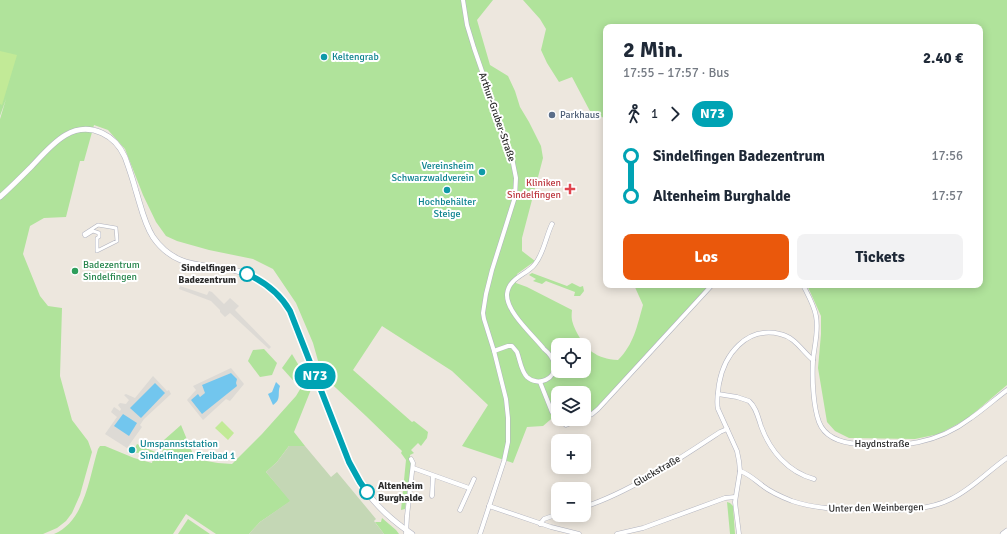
<!DOCTYPE html>
<html lang="de">
<meta charset="utf-8">
<style>
:root{--surface:#fff;--page:#f2f2f3;--text:#1f2937;--muted:#747a83;--accent:#ea580c}
body{margin:0;font-family:Signika,sans-serif;background:var(--page);color:var(--text);height:100vh;display:flex;flex-direction:column;font-size:15px;white-space:nowrap}
*{box-sizing:border-box;margin:0}
p{font-size:13px;color:var(--muted)}
.icon{flex:none;width:22px;height:22px;fill:none;stroke:currentColor;stroke-width:2;stroke-linecap:round;stroke-linejoin:round}
.map{position:relative;flex:1;overflow:hidden}
.drawer{position:absolute;left:603px;top:24px;width:380px;height:264px;display:flex;flex-direction:column;background:var(--surface);border-radius:8px;box-shadow:0 2px 10px #0003}
.drawer>*{flex:none}
.badge{padding:0 8px;border-radius:13px;font-size:14px;line-height:26px}
.fabs{position:absolute;left:551px;top:338px;display:grid;gap:8px}
.fabs a{display:grid;place-items:center;width:40px;height:40px;border-radius:8px;background:var(--surface);box-shadow:0 2px 10px #0003;font-size:20px}
.map>.badge{position:absolute;translate:-50% -50%;box-shadow:0 0 0 2px #fff}
.legs{display:flex;align-items:center;gap:6px;height:44px;padding:0 20px;font-size:13px}
.legs p{margin-inline-start:auto}
.overview{display:flex;align-items:center;justify-content:space-between;height:68px;padding:0 20px}
h1{font-size:22px;font-weight:800;line-height:30px}
.button{display:flex;gap:8px;margin-top:auto;padding:8px 20px}
.button a{flex:1;height:46px;border-radius:8px;background:var(--accent);color:#fff;font-size:16px;font-weight:800;line-height:46px;text-align:center}
.button a+a{background:var(--page);color:var(--text)}
ul{padding:0 20px;list-style:none}
li{display:flex;align-items:center;gap:14px;height:40px;font-size:15px}
li i{display:grid;place-items:center;width:6px;height:100%;margin:0 5px;background:currentColor}
li i::after{content:'';width:10px;height:10px;margin:-5px;border:3px solid;border-radius:50%;background:var(--surface)}
li p{margin-inline-start:auto}
li:first-child i{background:linear-gradient(#0000 50%,currentColor 0)}
li:last-child i{background:linear-gradient(currentColor 50%,#0000 0)}
.map>svg:first-child{display:block}
</style>
<div class="map">
<svg width="1007" height="534" viewBox="0 0 1007 534">
<rect width="100%" height="100%" fill="#ede7de"/>
<g fill="#b0e39b" fill-rule="evenodd">
<path d="M0,0h493l-16,20 13,45 18,11 7,15 5,16 9,15 12,24 2,12 -21,80v13l13,10 -18,13 -1,9 11,4 45,23c-1,9 0,12 4,21 9,18 20,28 42,29 16,-16 19,-34 25,-55l-9,-20h75l-56,63 -59,62 -10,5v-22h-26v22l-1,-1 -14,12 -16,1 -14,36 -51,-17 26,-41 -36,-34 -70,-45 -29,44 59,52 2,-1 14,11 -1,6 -6,8 -3,-3 -7,7 3,3 -4,2 1,11 -6,43 -4,1 5,-50 -5,-7 1,-2 -36,-35 -44,-41 -9,-32 -17,-40 -23,-34 -20,-10 -44,-9 -32,-9 -11,-5 -10,-14 -13,-27 -18,-46 -17,-19 -14,-5 -10,36h-4l-14,56 -22,1 -14,8 -7,28 17,42 8,10 14,2 -2,68 12,44 16,21 4,11 -12,43 -8,18 -6,8 -9,7 -14,6h-43v-415l6,-20 -6,17zM558,345h26v26h-26z"/>
<polygon points="523,0 1007,0 1007,385 967,419 939,434 915,439 849,438 835,431 827,422 818,368 821,334 821,316 807,285 980,285 980,27 606,27 606,118 592,115 572,77 559,82 547,63 541,50 546,29 540,19"/>
<polygon points="532,273 567,286 572,283 580,287 583,286 584,291 580,296 574,296 575,292 546,281 542,284 533,281 536,279 529,275"/>
<polygon points="264,349 277,363 272,375 260,377 248,361 253,350"/>
<polygon points="292,354 305,376 300,388 282,368"/>
<path d="M308,376l4,11 -18,45 11,14h-16l-12,16 -11,10 25,29 -31,21 -11,12h-33l-30,-20 -13,20h-119c31,-13 35,-56 44,-85l2,-3h5l29,12 18,5 1,-4 -10,-5 -10,-2 4,-8 25,11 2,-15 17,-15 14,34 23,4 14,1 30,-30 34,-38z"/>
<polygon points="727,502 730,503 733,506 735,534 730,534"/>
<polygon points="382,518 396,530 399,534 384,534 375,522 381,522"/>
<polygon points="188,519 210,534 178,534"/>
</g>
<polygon fill="#c4d7b5" points="289,446 305,446 331,477 337,472 376,519 374,521 384,534 249,534 260,522 290,501 266,472 277,462"/>
<g fill="#c2ea97">
<polygon points="0,51 17,55 2,105 0,104"/>
<polygon points="222,421 234,433 228,440 215,428"/>
</g>
<g fill="#dddad5" fill-rule="evenodd">
<polygon points="180,286 207,295 209,291 212,292 224,304 230,298 239,306 235,310 271,347 269,349 230,313 225,317 220,312 220,310 211,301 179,289"/>
<path d="M231,368l13,16 -14,17 -4,-2 -23,21 -16,-20 9,-10 -3,-4zM231,373l2,3 -31,37 -4,-18 2,2 6,-4 -4,-7z"/>
<polygon points="153,376 167,391 169,390 171,394 144,419 140,425 142,427 127,448 105,434 117,417 111,412 114,407 120,411 121,409 118,405 120,403 126,404 129,400 124,395 126,394 135,398"/>
</g>
<g fill="#72c6ee">
<polygon points="231,373 237,379 236,383 237,386 202,414 191,400 198,394 200,397 205,393 202,385"/>
<path d="M276,382l4,4c-3,8 2,13 -7,19l-5,-11 4,-2z"/>
<polygon points="155,383 165,393 141,418 130,408"/>
<polygon points="123,414 137,423 129,436 114,426"/>
</g>
<g fill="none" stroke-linecap="round" stroke-linejoin="round">
<g stroke="#b1b3bf" stroke-width="4">
<polygon id="pedestrian" points="98,225 116,228 117,241 97,251 97,238 99,237 99,233 93,231 85,236 84,234"/>
</g>
<g stroke="#b1b3bf" stroke-width="5">
<g id="minor">
<polyline points="463,0 467,25 474,48 512,158 516,178 515,197 492,270 486,294 483,313 484,319 494,351 506,399 508,418 508,442 504,461 480,534"/>
<path d="M803,285c5,10 11,20 13,31 3,16 -2,30 -3,45 -1,17 0,45 6,61 6,16 24,21 40,22 42,4 78,0 112,-26 13,-9 24,-19 36,-28"/>
<path d="M494,351l14,-5h4l5,6c3,8 4,19 10,25 11,10 30,2 27,-13 -1,-7 -5,-11 -10,-15 -11,-14 -38,-37 -37,-55 2,-17 20,-19 28,-30 9,-11 11,-28 17,-40"/>
<polyline points="540,382 552,412 558,418"/>
<path d="M718,394l19,3 12,4c7,6 9,16 12,25 9,25 27,46 53,53"/>
<polyline points="584,418 592,414 598,409 712,285"/>
<polyline points="559,419 566,425 581,419"/>
<polyline points="413,468 469,488"/>
<path d="M740,471c9,3 15,9 23,15 9,7 19,11 29,15 27,9 54,8 81,9 27,0 54,1 78,-11 21,-10 37,-28 56,-41"/>
<polyline points="432,496 433,476"/>
<polyline points="489,506 551,527 579,534"/>
<path d="M584,507c46,-15 95,-48 136,-75l7,-3"/>
<polyline points="460,510 474,479"/>
<polyline points="540,524 544,519 558,514"/>
<polyline points="406,534 407,516 413,463 411,459"/>
<polyline points="617,534 643,528 725,498 735,497"/>
<path d="M739,534l-4,-32 5,-31 -1,-10 -2,-10 -19,-42c-2,-8 0,-17 1,-25 5,-29 27,-58 61,-50 15,3 22,17 33,26"/>
</g>
</g>
<g stroke="#b1b3bf" stroke-width="6">
<g id="tertiary">
<path d="M0,197c11,-10 21,-20 31,-30 19,-20 40,-48 71,-34 11,5 18,13 23,24 4,11 8,23 11,34 5,16 8,32 17,46 23,33 51,26 84,34 18,4 36,16 47,31 12,16 18,37 24,55 11,28 20,56 32,83 5,14 11,28 19,41 13,21 32,39 53,53"/>
<polyline points="1003,534 1007,531"/>
</g>
</g>
<use href="#pedestrian" stroke="#fff" stroke-width="3"/>
<use href="#minor" stroke="#fff" stroke-width="4"/>
<use href="#tertiary" stroke="#fff" stroke-width="5"/>
</g>
<g fill="none" stroke-linecap="round" stroke-linejoin="round">
<g stroke="#fff" stroke-width="9">
<path id="line-1" d="M247,274c18,8 33,20 43,37l59,151 11,20 7,10"/>
</g>
<use href="#line-1" stroke="#00a3b4" stroke-width="6"/>
</g>
<g fill="#0f9aa8" stroke="#fff" stroke-width="1.5">
<circle cx="324" cy="57" r="4"/>
<circle cx="482" cy="172" r="4"/>
<circle cx="447" cy="190" r="4"/>
<circle cx="132" cy="450" r="4"/>
</g>
<circle fill="#5c6f8a" stroke="#fff" stroke-width="1.5" cx="552" cy="115" r="4"/>
<path fill="#e0444e" stroke="#fff" stroke-width="1.5" d="M568 183h4v4h4v4h-4v4h-4v-4h-4v-4h4z"/>
<circle fill="#2e9e5b" stroke="#fff" stroke-width="1.5" cx="75" cy="271" r="4"/>
<g fill="#fff" stroke="#00a3b4" stroke-width="2">
<circle cx="247" cy="274" r="7"/>
<circle cx="367" cy="492" r="7"/>
</g>
<g text-anchor="middle" dominant-baseline="central" stroke-width="4" stroke-linejoin="round" paint-order="stroke">
<g font-size="10" fill="#0d838f" stroke="#fff" text-anchor="start">
<text x="332" y="57">Keltengrab</text>
<text x="474" y="166" text-anchor="end">Vereinsheim<tspan x="474" dy="12">Schwarzwaldverein</tspan></text>
<text x="447" y="202" text-anchor="middle">Hochbehälter<tspan x="447" dy="12">Steige</tspan></text>
<text x="140" y="444">Umspannststation<tspan x="140" dy="12">Sindelfingen Freibad 1</tspan></text>
</g>
<g font-size="10" fill="#4e5e75" stroke="#fff" text-anchor="start">
<text x="560" y="115">Parkhaus</text>
</g>
<g font-size="10" fill="#2b2b2b" stroke="#fff">
<text transform="translate(497 117) rotate(71)">Arthur-Gruber-Straße</text>
<text x="882" y="444">Haydnstraße</text>
<text transform="translate(657 471) rotate(-30)">Gluckstraße</text>
<text transform="translate(876 508) rotate(-1)">Unter den Weinbergen</text>
</g>
<g font-size="10" fill="#be3a42" stroke="#fff" text-anchor="end">
<text x="561" y="183">Kliniken<tspan x="561" dy="12">Sindelfingen</tspan></text>
</g>
<g font-size="10" fill="#27864d" stroke="#fff" text-anchor="start">
<text x="83" y="265">Badezentrum<tspan x="83" dy="12">Sindelfingen</tspan></text>
</g>
<g font-size="10" font-weight="bold" fill="#2b2b2b" stroke="#fff" text-anchor="end">
<text x="236" y="268">Sindelfingen<tspan x="236" dy="12">Badezentrum</tspan></text>
<text x="378" y="486" text-anchor="start">Altenheim<tspan x="378" dy="12">Burghalde</tspan></text>
</g>
</g>
</svg>
<div class="fabs">
<a><svg class="icon" aria-label="locate" viewBox="0 0 24 24"><circle cx="12" cy="12" r="6"/><path d="M12 2v4M12 18v4M2 12h4M18 12h4"/></svg></a>
<a><svg class="icon" aria-label="layers" viewBox="0 0 24 24"><path d="M12 4l9 5-9 5-9-5zM3 14l9 5 9-5"/></svg></a>
<a>+</a>
<a>−</a>
</div>
<b class="badge" style="left:315px;top:376px;background:#00a3b4;color:#fff">N73</b>
<section class="drawer">
<div class="overview"><div><h1>2 Min.</h1><p>17:55 – 17:57 · Bus</p></div><b>2.40 €</b></div>
<div class="legs"><svg class="icon" aria-label="walk" viewBox="0 0 24 24"><circle cx="13" cy="4" r="2"/><path d="M13 8l-2 6 4 7M11 14l-3 7M7 12l3-4h3l4 4"/></svg>1<svg class="icon" aria-label="forward" viewBox="0 0 24 24"><path d="M9 5l7 7-7 7"/></svg><b class="badge" style="background:#00a3b4;color:#fff">N73</b></div>
<ul>
<li><i style="color:#00a3b4"></i><b>Sindelfingen Badezentrum</b><p>17:56</p></li>
<li><i style="color:#00a3b4"></i><b>Altenheim Burghalde</b><p>17:57</p></li>
</ul>
<div class="button"><a>Los</a><a>Tickets</a></div>
</section>
</div>
